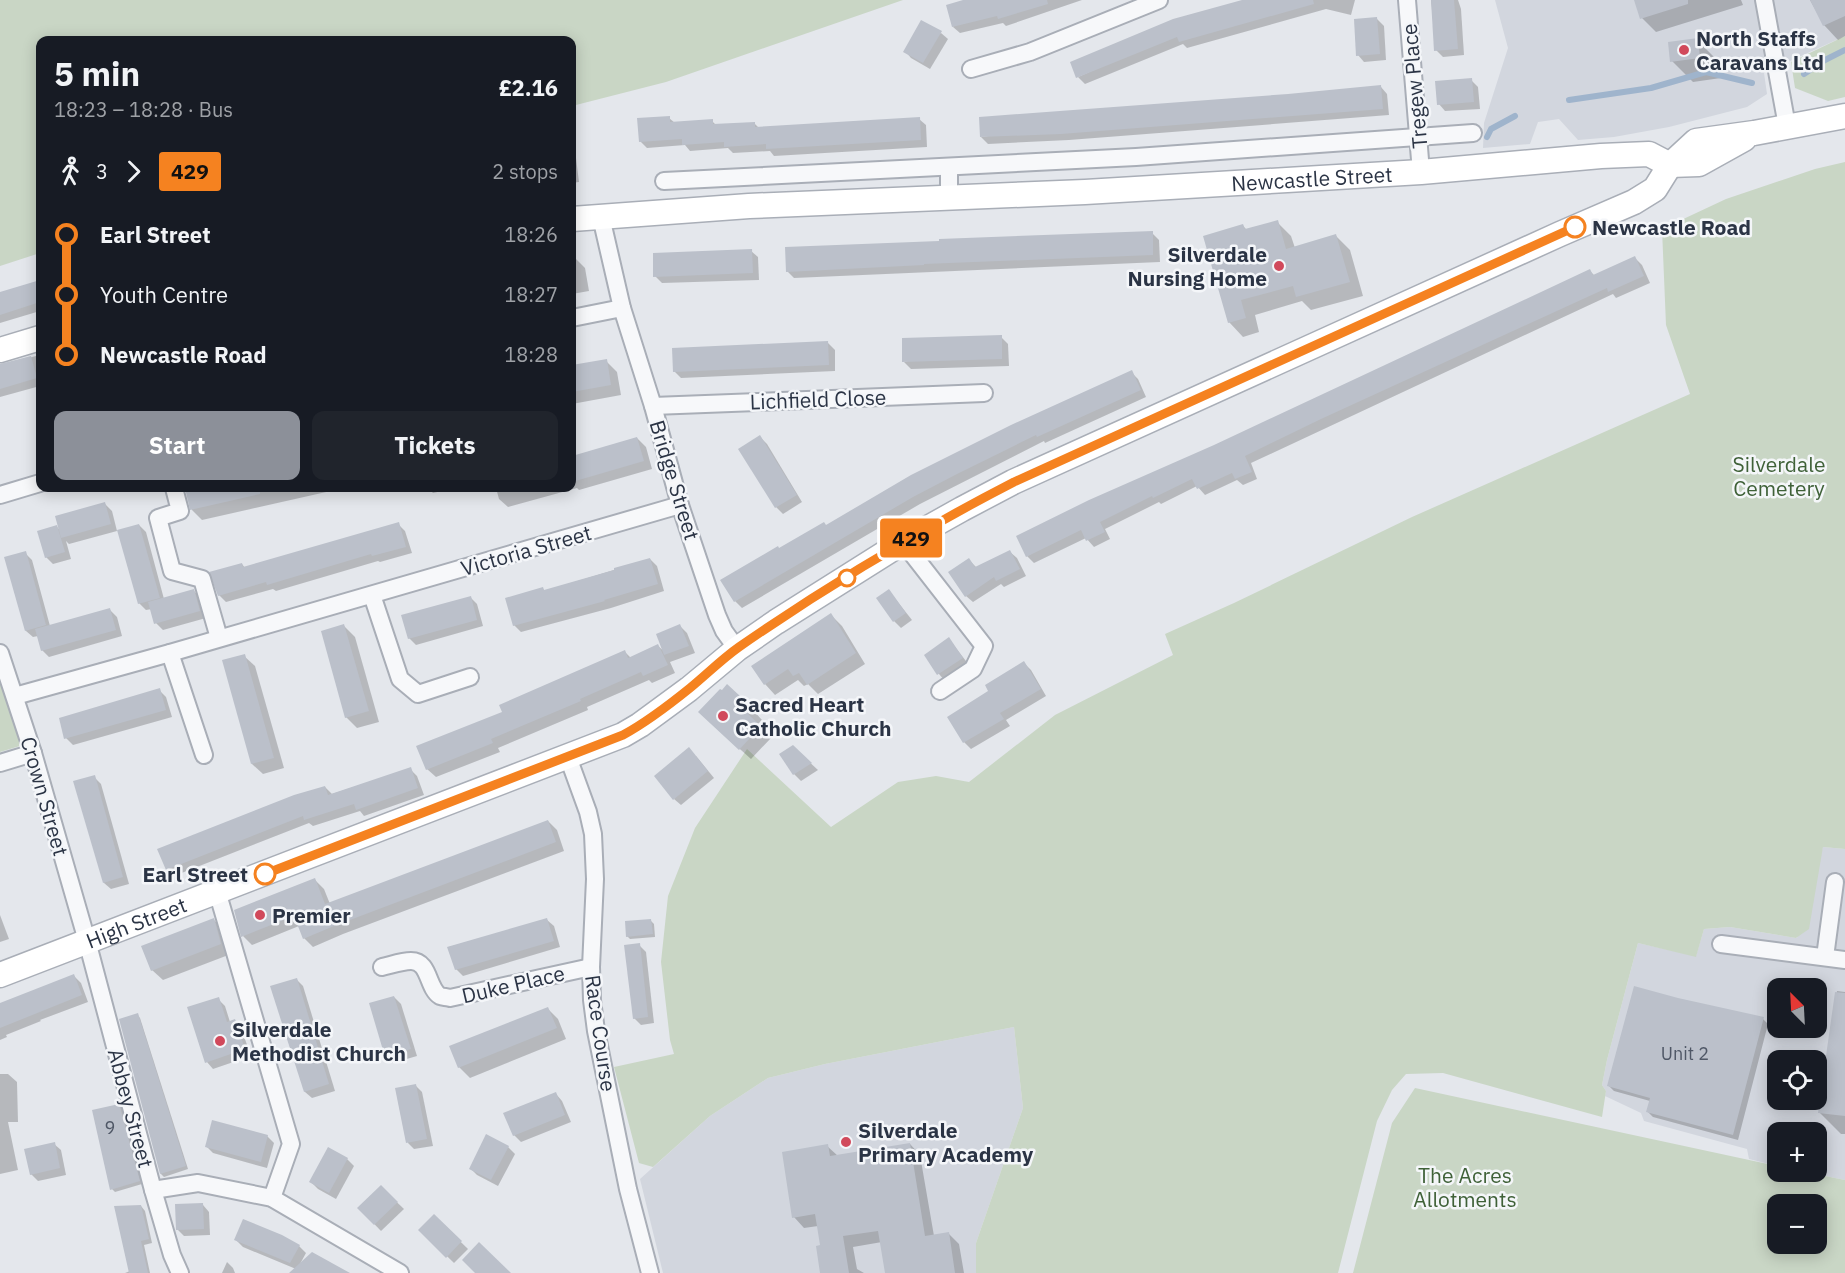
<!DOCTYPE html>
<meta charset="utf-8">
<style>
:root{--surface:#171b24;--page:#20242c;--text:#f1f3f6;--muted:#9ea1a6;--accent:#8c9099}
body{margin:0;font-family:"IBM Plex Sans",sans-serif;background:var(--page);color:var(--text);height:100vh;display:flex;flex-direction:column;font-size:22px;white-space:nowrap}
*{box-sizing:border-box;margin:0}
p{font-size:20px;color:var(--muted)}
.icon{flex:none;width:33px;height:33px;fill:none;stroke:currentColor;stroke-width:2;stroke-linecap:round;stroke-linejoin:round}
.map{position:relative;flex:1;overflow:hidden}
.sheet{position:absolute;left:36px;top:36px;width:540px;height:456px;display:flex;flex-direction:column;background:var(--surface);border-radius:12px;box-shadow:0 3px 15px #0003}
.sheet>*{flex:none}
.badge{padding:0 12px;border-radius:4px;font-size:21px;line-height:39px}
.needle{width:39px;rotate:336deg}
.tools{position:absolute;left:1767px;top:978px;display:grid;gap:12px}
.tools a{display:grid;place-items:center;width:60px;height:60px;border-radius:12px;background:var(--surface);box-shadow:0 3px 15px #0003;font-size:30px}
.map>.badge{position:absolute;translate:-50% -50%;box-shadow:0 0 0 3px #fff}
.legs{display:flex;align-items:center;gap:9px;height:66px;padding:0 18px;font-size:20px}
.legs p{margin-inline-start:auto}
.head{display:flex;align-items:center;justify-content:space-between;height:102px;padding:0 18px}
h1{font-size:33px;font-weight:700;line-height:45px}
.primary-button{display:flex;gap:12px;margin-top:auto;padding:12px 18px}
.primary-button a{flex:1;height:69px;border-radius:12px;background:var(--accent);color:#fff;font-size:24px;font-weight:700;line-height:69px;text-align:center}
.primary-button a+a{background:var(--page);color:var(--text)}
ul{padding:0 18px;list-style:none}
li{display:flex;align-items:center;gap:21px;height:60px;font-size:22px}
li i{display:grid;place-items:center;width:9px;height:100%;margin:0 8px;background:currentColor}
li i::after{content:'';width:15px;height:15px;margin:-8px;border:4px solid;border-radius:50%;background:var(--surface)}
li p{margin-inline-start:auto}
li:first-child i{background:linear-gradient(#0000 50%,currentColor 0)}
li:last-child i{background:linear-gradient(currentColor 50%,#0000 0)}
.map>svg:first-child{display:block}
</style>
<div class="map">
<svg width="1845" height="1273" viewBox="0 0 1845 1273">
<rect width="100%" height="100%" fill="#e4e7ec"/>
<g fill="#d2d6de" fill-rule="evenodd">
<polygon points="1495,0 1845,0 1845,36 1764,73 1767,94 1747,107 1669,127 1614,137 1578,140 1559,119 1538,122 1530,144 1483,148 1484,123 1508,48"/>
<path d="M1823,847l22,2v331l-40,-8h11v-40h-38l-1,34 -28,-7 -2,-10 -103,-28 -3,-8 -36,-17 1,-5 -4,-6 5,-25 31,-117 58,13 8,-27 26,-2 67,11zM1778,988h38v40h-38zM1778,1060h38v40h-38z"/>
<polygon points="1014,1027 1023,1108 976,1243 976,1273 663,1273 640,1179 710,1116 768,1078 825,1064"/>
</g>
<g fill="#c9d6c5" fill-rule="evenodd">
<polygon points="0,0 903,0 666,82 572,106 572,40 40,40 40,253 0,266"/>
<polygon points="1845,36 1845,97 1828,101 1795,88 1791,62"/>
<polygon points="1845,162 1845,849 1823,847 1809,929 1796,938 1730,927 1704,929 1696,957 1638,943 1607,1060 1602,1085 1606,1091 1602,1117 1443,1073 1406,1074 1392,1090 1377,1121 1338,1273 976,1273 976,1243 1023,1108 1014,1027 825,1064 768,1078 710,1116 653,1167 639,1163 614,1067 674,1054 670,1040 661,962 668,896 695,828 747,749 831,827 898,782 936,776 969,782 1055,715 1173,655 1165,634 1234,603 1412,517 1690,394 1666,325 1662,229 1726,199 1815,169"/>
<polygon points="0,674 23,745 0,752"/>
<path d="M1415,1088l362,78 1,6h27l40,8v93h-492l39,-150zM1778,1204h38v40h-38z"/>
</g>
<g fill="#0003">
<polygon points="969,0 1082,0 1006,26 1003,23 960,33 953,27"/>
<polygon points="1251,0 1355,0 1351,15 1326,9 1187,48 1183,44 1085,84 1078,77"/>
<polygon points="1431,0 1458,0 1461,9 1464,55 1443,57 1436,50"/>
<polygon points="1636,0 1741,0 1743,5 1656,32 1642,18"/>
<polygon points="1810,0 1845,0 1845,36 1838,40 1824,25"/>
<polygon points="1377,19 1384,26 1386,60 1364,62 1358,55"/>
<polygon points="941,33 948,39 930,69 911,58 905,51"/>
<polygon points="1697,40 1718,61 1721,78 1693,82 1672,61"/>
<polygon points="1471,80 1478,87 1480,109 1445,111 1439,104"/>
<polygon points="1381,87 1387,94 1389,115 1069,140 988,144 981,137 1288,95"/>
<polygon points="669,118 675,123 712,121 717,126 754,123 759,128 919,119 926,125 927,147 774,156 770,151 733,153 728,148 690,151 685,145 647,148 640,141"/>
<polygon points="572,153 576,158 579,182 572,183"/>
<polygon points="1277,222 1291,236 1295,248 1336,236 1350,250 1363,296 1311,310 1302,301 1255,315 1259,332 1243,337 1229,322 1243,226 1247,230"/>
<polygon points="1152,233 1159,240 1160,262 794,278 787,271"/>
<polygon points="751,251 758,257 759,280 662,283 655,276"/>
<polygon points="572,257 574,257 585,268 589,291 572,294"/>
<polygon points="1635,258 1642,265 1650,283 1616,298 1613,294 1251,463 1257,479 1243,485 1237,480 1205,495 1197,486 1161,504 1159,502 1105,529 1110,539 1094,547 1086,538 1034,563 1027,556 1214,446 1590,271 1595,276"/>
<polygon points="40,282 40,311 0,323 0,294"/>
<polygon points="1001,337 1008,344 1009,366 911,369 904,362"/>
<polygon points="828,343 835,350 835,371 681,378 674,371"/>
<polygon points="40,355 40,386 0,397 0,365"/>
<polygon points="606,361 617,372 621,395 572,404 572,367"/>
<polygon points="1131,372 1138,379 1146,397 1045,443 1044,441 920,504 742,608 735,601 826,526"/>
<polygon points="760,437 767,444 802,502 783,514 776,507"/>
<polygon points="637,438 646,447 652,469 579,490 577,488 508,507 499,499 496,488 572,488 572,457"/>
<polygon points="186,488 344,488 202,520 192,510"/>
<polygon points="428,488 455,488 433,493"/>
<polygon points="105,504 112,511 117,531 69,544 66,541 71,559 53,564 46,557 57,527 61,531"/>
<polygon points="398,524 405,531 412,553 380,562 378,561 276,591 273,589 226,602 219,595 242,564 245,568"/>
<polygon points="139,525 146,532 164,599 193,590 200,597 206,618 163,630 156,623 152,609 146,610 139,603"/>
<polygon points="1010,552 1017,558 1026,576 1004,587 1001,584 973,602 966,596 969,560 977,568"/>
<polygon points="25,553 32,560 50,626 110,610 117,617 122,636 49,657 42,650 38,636 33,637 26,631"/>
<polygon points="650,559 657,566 664,591 611,608 521,632 514,625 543,589 545,591"/>
<polygon points="889,591 912,620 901,628 894,621"/>
<polygon points="470,597 477,604 483,626 416,645 409,638"/>
<polygon points="831,615 842,626 865,664 818,694 808,684 804,686 798,680 775,695 765,684"/>
<polygon points="344,626 355,637 379,722 357,728 346,717"/>
<polygon points="680,626 687,633 695,653 670,662 675,673 652,683 649,680 587,707 588,710 498,748 500,752 436,777 427,769 624,651 631,658 658,646 665,652"/>
<polygon points="949,639 969,665 945,681 939,674 926,655"/>
<polygon points="244,656 255,666 284,768 263,774 252,764"/>
<polygon points="1024,663 1031,670 1046,696 1006,720 1010,726 971,749 964,742 949,718 991,692"/>
<polygon points="159,690 166,697 172,717 73,745 66,738"/>
<polygon points="752,709 762,720 757,725 771,738 751,759 711,723"/>
<polygon points="793,747 818,770 801,781 794,774 781,754"/>
<polygon points="696,756 714,778 681,805 674,799"/>
<polygon points="410,769 417,776 424,795 364,816 360,811 313,826 309,823 174,876 167,869 325,787 332,794"/>
<polygon points="94,777 101,784 129,884 111,889 104,883"/>
<polygon points="548,821 557,830 564,851 343,934 313,947 304,938 299,926 252,945 243,936 314,879 324,889 330,904"/>
<polygon points="0,915 9,939 0,942"/>
<polygon points="214,920 224,930 231,954 163,980 152,970"/>
<polygon points="547,920 554,926 560,947 463,976 456,969 449,947"/>
<polygon points="651,921 654,924 655,937 630,939 627,936"/>
<polygon points="639,945 646,952 654,1023 641,1025 634,1018"/>
<polygon points="74,976 81,983 88,1002 40,1020 41,1021 6,1035 7,1037 0,1040 0,1005"/>
<polygon points="296,979 303,986 335,1091 312,1098 305,1092 272,987"/>
<polygon points="1837,991 1845,992 1845,1134 1841,1134 1820,1113"/>
<polygon points="394,997 401,1004 417,1056 393,1063 386,1056"/>
<polygon points="218,999 225,1006 230,1022 234,1021 241,1028 251,1056 213,1069 207,1062"/>
<polygon points="548,1009 558,1019 566,1039 470,1078 459,1067"/>
<polygon points="137,1015 140,1018 188,1169 164,1177 161,1174"/>
<polygon points="1763,1019 1768,1024 1738,1140 1653,1117 1647,1111 1650,1101 1614,1091 1608,1085"/>
<polygon points="0,1074 8,1074 17,1082 18,1122 8,1122 18,1170 0,1174"/>
<polygon points="415,1085 422,1092 433,1146 414,1149 408,1143"/>
<polygon points="556,1094 562,1101 571,1122 521,1142 514,1135"/>
<polygon points="119,1105 122,1108 142,1184 115,1192 112,1189"/>
<polygon points="267,1136 274,1143 267,1168 213,1153 206,1146"/>
<polygon points="54,1144 61,1150 66,1175 38,1181 31,1174"/>
<polygon points="910,1144 920,1155 934,1236 948,1233 959,1244 964,1273 887,1273 882,1242 853,1247 857,1269 864,1273 822,1273 822,1246 818,1226 804,1228 794,1217 827,1146 838,1156"/>
<polygon points="508,1147 515,1154 498,1186 477,1175 470,1168"/>
<polygon points="347,1159 354,1166 336,1199 318,1189 311,1182"/>
<polygon points="381,1187 404,1209 381,1231 359,1208"/>
<polygon points="203,1205 209,1212 210,1235 184,1236 177,1229"/>
<polygon points="141,1206 145,1211 152,1243 144,1245 150,1273 125,1273 130,1271"/>
<polygon points="434,1216 468,1249 454,1263 420,1230"/>
<polygon points="236,1240 299,1246 306,1253 300,1264 345,1273 301,1273 296,1269 243,1247"/>
<polygon points="227,1262 233,1268 235,1273 222,1273"/>
</g>
<g fill="none" stroke-linecap="round" stroke-linejoin="round">
<g stroke="#9fb4cc" stroke-width="6">
<polyline points="1804,74 1825,60 1845,50"/>
<polyline points="1569,100 1651,88 1706,72 1752,83"/>
<polyline points="1487,137 1491,129 1515,116"/>
</g>
</g>
<g fill="#bbc0ca">
<polygon points="963,0 1047,0 1048,4 998,19 997,16 952,27 946,5"/>
<polygon points="1242,0 1313,0 1314,4 1179,42 1177,37 1076,78 1070,62 1173,19"/>
<polygon points="1431,0 1454,0 1458,49 1434,51"/>
<polygon points="1634,0 1688,0 1688,4 1640,19"/>
<polygon points="1810,0 1845,0 1845,16 1823,26"/>
<polygon points="1377,17 1380,54 1356,56 1354,19"/>
<polygon points="921,20 942,31 923,63 903,52"/>
<polygon points="1698,38 1700,58 1670,62 1668,42"/>
<polygon points="1472,78 1474,102 1437,105 1435,81"/>
<polygon points="1381,85 1383,109 1061,134 980,137 979,117 1288,94"/>
<polygon points="670,116 670,122 713,119 713,124 755,122 755,127 920,117 921,140 766,149 766,144 724,147 724,142 682,145 682,139 639,142 637,118"/>
<polygon points="1278,220 1286,249 1336,234 1350,282 1296,297 1293,286 1241,300 1246,318 1228,323 1203,236 1243,224 1245,229"/>
<polygon points="1153,231 1153,255 924,264 924,265 786,272 785,247 939,241 939,239"/>
<polygon points="752,249 753,273 653,277 653,253"/>
<polygon points="1635,256 1644,276 1608,292 1607,288 1321,419 1245,456 1252,472 1235,479 1232,473 1197,489 1192,479 1153,498 1152,496 1100,522 1105,532 1086,541 1081,530 1026,557 1016,536 1089,500 1214,445 1590,269 1593,275"/>
<polygon points="40,280 40,302 0,315 0,292"/>
<polygon points="1002,335 1002,359 902,362 902,338"/>
<polygon points="828,341 829,365 673,372 672,348"/>
<polygon points="31,356 37,378 0,389 0,364"/>
<polygon points="607,359 611,385 572,392 572,365"/>
<polygon points="1132,370 1141,390 1037,437 1036,435 957,474 913,497 734,602 720,580 778,546 779,548 824,522 826,525 911,475 1011,425"/>
<polygon points="760,435 797,495 775,508 738,449"/>
<polygon points="637,437 644,461 572,482 572,456"/>
<polygon points="185,488 260,488 260,494 190,510"/>
<polygon points="105,502 111,524 61,538 55,516"/>
<polygon points="399,522 406,547 372,556 371,554 267,585 266,582 218,596 209,572 242,563 243,567"/>
<polygon points="139,524 160,598 138,604 117,530"/>
<polygon points="57,525 65,552 45,558 37,531"/>
<polygon points="1010,550 1020,569 996,581 994,577 965,597 948,572 969,558 975,567"/>
<polygon points="26,551 46,625 25,631 4,557"/>
<polygon points="650,558 658,584 604,600 605,601 513,626 505,598 543,587 544,590 614,570 614,568"/>
<polygon points="194,589 200,611 154,624 148,602"/>
<polygon points="889,589 906,613 893,622 876,598"/>
<polygon points="471,596 477,620 408,639 401,615"/>
<polygon points="110,608 116,630 41,651 35,629"/>
<polygon points="831,613 856,653 807,685 799,673 793,676 788,669 764,685 751,666"/>
<polygon points="344,624 369,711 345,718 321,631"/>
<polygon points="680,624 689,646 664,655 656,634"/>
<polygon points="949,637 963,658 937,675 924,655"/>
<polygon points="658,644 668,665 643,676 641,672 580,699 581,701 491,739 493,743 426,770 416,746 502,712 499,705 625,650 628,658"/>
<polygon points="245,654 274,758 251,764 222,660"/>
<polygon points="1024,661 1041,689 1000,713 1004,719 963,743 947,717 988,691 985,685"/>
<polygon points="727,684 753,708 748,714 761,726 739,750 698,712 720,689 722,690"/>
<polygon points="160,688 166,710 64,739 59,718"/>
<polygon points="793,745 812,763 793,775 779,754"/>
<polygon points="689,747 708,771 673,800 654,776"/>
<polygon points="411,767 418,788 356,810 354,804 304,820 303,816 166,870 157,849 294,795 325,786 328,795"/>
<polygon points="95,775 123,877 103,883 73,781"/>
<polygon points="548,820 556,842 334,926 303,939 294,916 241,937 234,910 315,878 325,904"/>
<polygon points="214,918 221,944 151,971 141,946"/>
<polygon points="547,918 554,941 455,970 447,947"/>
<polygon points="651,919 653,934 626,937 625,921"/>
<polygon points="640,943 648,1017 633,1019 624,945"/>
<polygon points="74,974 82,995 0,1028 0,1003"/>
<polygon points="297,978 329,1084 304,1092 270,986"/>
<polygon points="1634,986 1678,998 1764,1017 1733,1135 1646,1112 1650,1098 1607,1086"/>
<polygon points="1835,992 1845,993 1845,1116 1818,1113"/>
<polygon points="394,996 411,1049 385,1057 369,1003"/>
<polygon points="219,997 227,1022 235,1019 245,1049 205,1063 187,1007"/>
<polygon points="548,1007 557,1028 458,1068 449,1046"/>
<polygon points="138,1013 186,1166 160,1174 119,1019"/>
<polygon points="416,1084 427,1139 406,1143 395,1088"/>
<polygon points="556,1092 565,1115 513,1136 503,1113"/>
<polygon points="119,1104 140,1181 110,1190 92,1110"/>
<polygon points="212,1120 268,1135 261,1162 205,1147"/>
<polygon points="486,1134 509,1146 491,1180 469,1169"/>
<polygon points="55,1142 60,1168 30,1175 24,1149"/>
<polygon points="910,1143 925,1236 949,1232 955,1273 885,1273 878,1231 843,1236 849,1273 820,1273 816,1246 820,1245 815,1214 792,1218 782,1152 828,1144 830,1156"/>
<polygon points="328,1147 348,1158 329,1193 309,1182"/>
<polygon points="381,1185 398,1202 374,1225 357,1208"/>
<polygon points="203,1203 204,1229 176,1230 175,1204"/>
<polygon points="141,1205 149,1239 141,1241 148,1273 129,1273 114,1206"/>
<polygon points="434,1214 462,1241 446,1258 418,1230"/>
<polygon points="243,1219 282,1235 300,1245 290,1263 234,1240"/>
<polygon points="479,1242 511,1273 475,1273 462,1260"/>
<polygon points="312,1252 350,1273 289,1273"/>
</g>
<g fill="none" stroke-linecap="round" stroke-linejoin="round">
<g stroke="#a9aeb7" stroke-width="20">
<g id="street">
<polyline points="1407,0 1421,172"/>
<polyline points="1764,0 1787,126"/>
<polyline points="971,69 1030,52 1159,0"/>
<polyline points="949,167 949,198"/>
<polyline points="664,181 1136,157 1473,133"/>
<polyline points="601,217 622,308 653,406 680,505 717,615 724,631 737,649"/>
<polyline points="572,318 622,308"/>
<polyline points="653,406 984,393"/>
<polyline points="174,488 180,511 158,518 172,571 202,579 219,638"/>
<polyline points="0,495 40,483"/>
<polyline points="903,542 984,646 973,669 940,691"/>
<polyline points="372,595 400,679 418,694 470,677"/>
<polyline points="0,653 33,753 87,941 153,1190 172,1255 180,1273"/>
<polyline points="170,653 204,755"/>
<polyline points="15,696 170,653 680,505"/>
<polyline points="568,757 588,812 593,834 595,879 591,967 592,1000 596,1031 628,1189 650,1273"/>
<polyline points="0,763 33,753"/>
<polyline points="217,891 291,1144 272,1198"/>
<polyline points="1721,944 1845,960"/>
<polyline points="1825,957 1835,882"/>
<path d="M382,967c9,-2 20,-6 29,-6 19,0 16,27 29,35 3,1 7,1 10,2l141,-31"/>
<polyline points="153,1190 198,1183 272,1198 400,1273"/>
</g>
</g>
<g stroke="#a9aeb7" stroke-width="27">
<g id="secondary">
<path id="s1" d="M572,219l177,-13 336,-14 202,-12 134,-8 180,-16 48,-2 21,11 29,-1 45,-25"/>
<polyline points="0,350 40,338"/>
<path id="s2" d="M0,975l623,-240 17,-10 49,-36 48,-40 39,-27 127,-80 59,-33 51,-27 547,-248 74,-32 21,-13 15,-24 26,-24 58,-8 91,-17"/>
</g>
</g>
<use href="#street" stroke="#f7f8fa" stroke-width="16"/>
<use href="#secondary" stroke="#fff" stroke-width="24"/>
</g>
<g fill="none" stroke-linecap="round" stroke-linejoin="round">
<g stroke="#fff" stroke-width="14">
<path id="line-1" d="M265,874l358,-139c24,-13 46,-30 67,-47 17,-14 32,-29 49,-41 88,-61 180,-116 275,-165l561,-255"/>
</g>
<use href="#line-1" stroke="#f58220" stroke-width="9"/>
</g>
<g fill="#d1495b" stroke="#f4f6f9" stroke-width="2">
<circle cx="1684" cy="50" r="6"/>
<circle cx="1279" cy="266" r="6"/>
<circle cx="723" cy="716" r="6"/>
<circle cx="260" cy="915" r="6"/>
<circle cx="220" cy="1041" r="6"/>
<circle cx="846" cy="1142" r="6"/>
</g>
<g fill="#fff" stroke="#f58220" stroke-width="3">
<circle cx="1575" cy="227" r="10"/>
<circle cx="847" cy="578" r="8"/>
<circle cx="265" cy="874" r="10"/>
</g>
<g text-anchor="middle" dominant-baseline="central" stroke-width="5" stroke-linejoin="round" paint-order="stroke">
<g font-size="18" fill="#4f5766">
<text x="1685" y="1053">Unit 2</text>
<text x="110" y="1127">9</text>
</g>
<g font-size="21" font-weight="bold" fill="#2b3445" stroke="#f4f6f9" text-anchor="start">
<text x="1696" y="38">North Staffs<tspan x="1696" dy="24">Caravans Ltd</tspan></text>
<text x="1267" y="254" text-anchor="end">Silverdale<tspan x="1267" dy="24">Nursing Home</tspan></text>
<text x="735" y="704">Sacred Heart<tspan x="735" dy="24">Catholic Church</tspan></text>
<text x="272" y="915">Premier</text>
<text x="232" y="1029">Silverdale<tspan x="232" dy="24">Methodist Church</tspan></text>
<text x="858" y="1130">Silverdale<tspan x="858" dy="24">Primary Academy</tspan></text>
</g>
<g font-size="21" fill="#2b3445" stroke="#f4f6f9">
<text transform="translate(1414 86) rotate(-95)">Tregew Place</text>
<text stroke="none"><textPath href="#s1" startOffset="741">Newcastle Street</textPath></text>
<text transform="translate(818 399) rotate(-2)">Lichfield Close</text>
<text transform="translate(675 480) rotate(73)">Bridge Street</text>
<text transform="translate(526 550) rotate(-16)">Victoria Street</text>
<text transform="translate(45 796) rotate(74)">Crown Street</text>
<text stroke="none"><textPath href="#s2" startOffset="146">High Street</textPath></text>
<text transform="translate(513 984) rotate(-13)">Duke Place</text>
<text transform="translate(601 1033) rotate(82)">Race Course</text>
<text transform="translate(131 1108) rotate(75)">Abbey Street</text>
</g>
<g font-size="21" font-weight="bold" fill="#2b3445" stroke="#f4f6f9" text-anchor="start">
<text x="1592" y="227">Newcastle Road</text>
<text x="248" y="874" text-anchor="end">Earl Street</text>
</g>
<g font-size="21" fill="#3f6138" stroke="#f4f6f9">
<text x="1779" y="464">Silverdale<tspan x="1779" dy="24">Cemetery</tspan></text>
<text x="1465" y="1175">The Acres<tspan x="1465" dy="24">Allotments</tspan></text>
</g>
</g>
</svg>
<div class="tools">
<a><svg class="needle" viewBox="-14 -14 28 28"><path d="M0-13l5 13h-10z" fill="#e53935"/><path d="M0 13l5-13h-10z" fill="#9ea1a6"/></svg></a>
<a><svg class="icon" aria-label="locate" viewBox="0 0 24 24"><circle cx="12" cy="12" r="6"/><path d="M12 2v4M12 18v4M2 12h4M18 12h4"/></svg></a>
<a>+</a>
<a>−</a>
</div>
<b class="badge" style="left:911px;top:538px;background:#f58220;color:#111">429</b>
<section class="sheet">
<div class="head"><div><h1>5 min</h1><p>18:23 – 18:28 · Bus</p></div><b>£2.16</b></div>
<div class="legs"><svg class="icon" aria-label="walk" viewBox="0 0 24 24"><circle cx="13" cy="4" r="2"/><path d="M13 8l-2 6 4 7M11 14l-3 7M7 12l3-4h3l4 4"/></svg>3<svg class="icon" aria-label="forward" viewBox="0 0 24 24"><path d="M9 5l7 7-7 7"/></svg><b class="badge" style="background:#f58220;color:#111">429</b><p>2 stops</p></div>
<ul>
<li><i style="color:#f58220"></i><b>Earl Street</b><p>18:26</p></li>
<li><i style="color:#f58220"></i><span>Youth Centre</span><p>18:27</p></li>
<li><i style="color:#f58220"></i><b>Newcastle Road</b><p>18:28</p></li>
</ul>
<div class="primary-button"><a>Start</a><a>Tickets</a></div>
</section>
</div>
